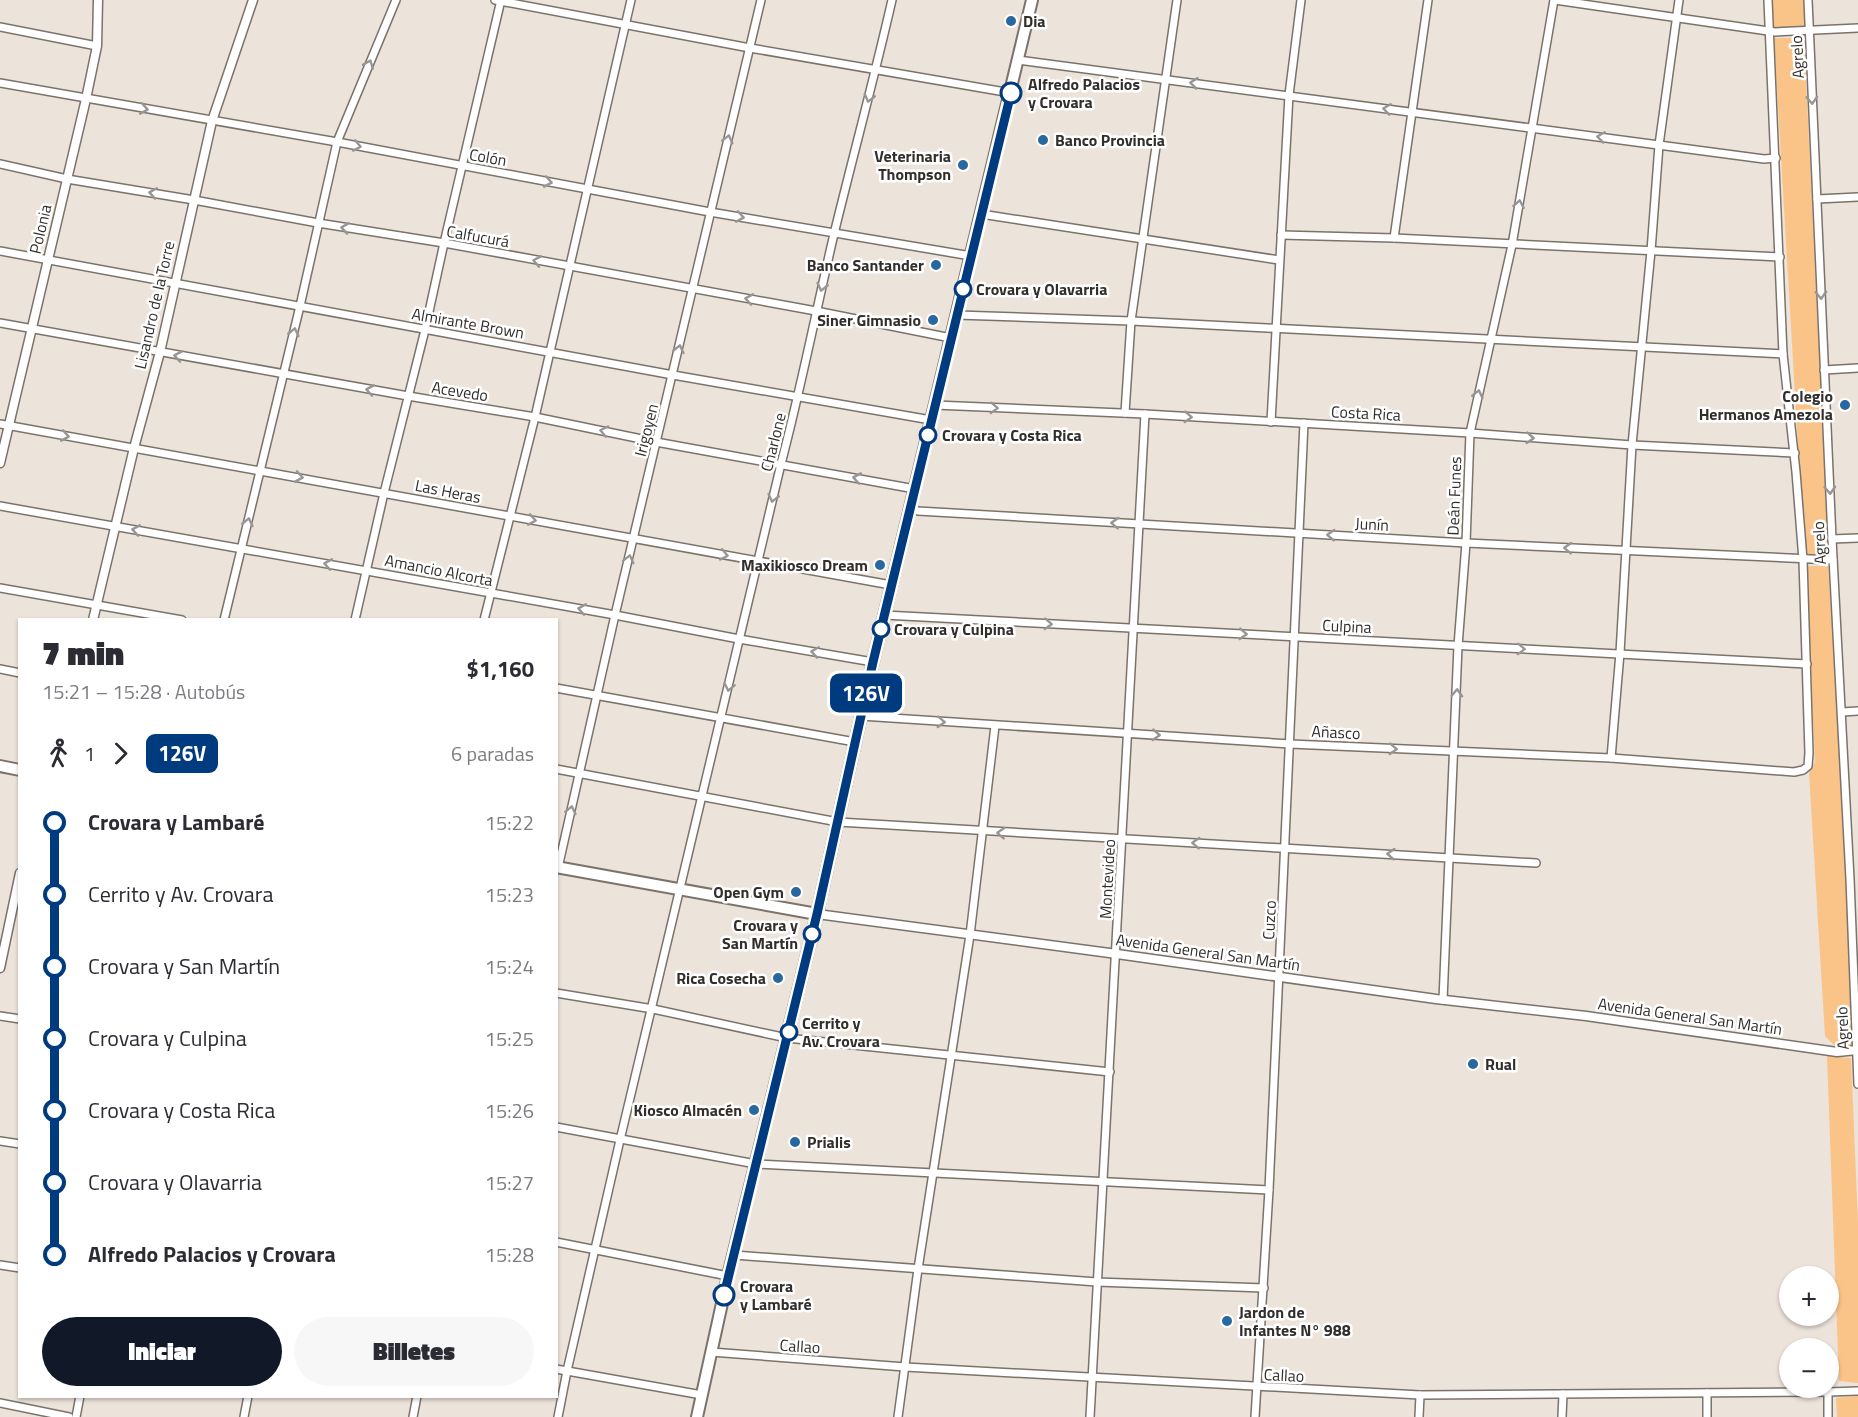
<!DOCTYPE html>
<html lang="es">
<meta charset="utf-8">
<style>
:root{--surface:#fff;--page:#f7f7f7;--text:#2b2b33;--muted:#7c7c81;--accent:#111827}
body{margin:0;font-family:"Titillium Web",sans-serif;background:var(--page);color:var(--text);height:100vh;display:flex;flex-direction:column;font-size:22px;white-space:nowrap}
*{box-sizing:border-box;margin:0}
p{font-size:20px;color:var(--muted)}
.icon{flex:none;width:33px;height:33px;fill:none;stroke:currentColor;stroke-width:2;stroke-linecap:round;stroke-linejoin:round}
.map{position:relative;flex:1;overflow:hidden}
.panel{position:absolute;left:18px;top:618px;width:540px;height:780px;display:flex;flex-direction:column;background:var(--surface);border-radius:0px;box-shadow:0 2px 4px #0004}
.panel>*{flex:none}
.badge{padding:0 12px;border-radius:9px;font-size:21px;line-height:39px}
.buttons{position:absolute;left:1779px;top:1266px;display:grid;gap:12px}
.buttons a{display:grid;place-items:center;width:60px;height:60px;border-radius:50%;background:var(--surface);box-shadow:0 2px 4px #0004;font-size:30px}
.map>.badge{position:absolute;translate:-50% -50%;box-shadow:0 0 0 3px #fff}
.legs{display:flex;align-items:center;gap:9px;height:66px;padding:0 24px;font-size:20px}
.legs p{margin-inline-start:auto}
.summary{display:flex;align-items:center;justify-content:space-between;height:102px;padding:0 24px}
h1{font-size:33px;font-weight:800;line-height:45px}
.primary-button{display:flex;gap:12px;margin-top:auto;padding:12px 24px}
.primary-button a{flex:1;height:69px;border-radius:36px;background:var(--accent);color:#fff;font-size:24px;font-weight:800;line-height:69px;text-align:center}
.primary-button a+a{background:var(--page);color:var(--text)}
ul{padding:0 24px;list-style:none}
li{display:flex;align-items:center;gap:21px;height:72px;font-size:22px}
li i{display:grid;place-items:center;width:9px;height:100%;margin:0 8px;background:currentColor}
li i::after{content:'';width:15px;height:15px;margin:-8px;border:4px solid;border-radius:50%;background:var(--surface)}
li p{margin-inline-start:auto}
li:first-child i{background:linear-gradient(#0000 50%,currentColor 0)}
li:last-child i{background:linear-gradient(currentColor 50%,#0000 0)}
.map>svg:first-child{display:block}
</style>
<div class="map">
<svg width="1858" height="1417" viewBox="0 0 1858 1417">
<rect width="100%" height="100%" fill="#ece3da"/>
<g fill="#fac388">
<polygon points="1770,0 1804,0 1805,30 1772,29"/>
<polygon points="1774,38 1804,38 1829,557 1811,557 1807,553 1798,446"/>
<polygon points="1806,566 1828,566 1842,774 1855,1040 1853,1045 1850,1048 1836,1047 1825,1036 1809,773 1815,762"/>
<polygon points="1827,1056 1851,1058 1858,1223 1858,1383 1839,1381"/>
<polygon points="1858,1396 1858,1417 1837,1417 1836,1398"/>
</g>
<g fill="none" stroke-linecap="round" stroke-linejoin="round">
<g stroke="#7b736b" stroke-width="10">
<g id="minor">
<polyline points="495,0 750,48 1011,93"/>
<polyline points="1555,0 1775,32 1858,28"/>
<polyline points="1808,0 1832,539 1850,879 1858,1084"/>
<polyline points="0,27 97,46"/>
<polyline points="1018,60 1764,159 1776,158"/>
<polyline points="0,83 337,142 710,212 971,256"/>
<polyline points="0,164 67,179 194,200 318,223 444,243 816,311 951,338"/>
<polyline points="1817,199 1858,197"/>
<polyline points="981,214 1279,260"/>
<polyline points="1281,235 1394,238 1780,257"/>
<polyline points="1394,238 1428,0"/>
<polyline points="0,251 673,375 931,420"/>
<polyline points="957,315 1131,321 1783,354"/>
<polyline points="0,323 408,396 535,417 656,442 915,489"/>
<polyline points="1824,370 1858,368"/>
<polyline points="935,405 1145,414 1470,433 1632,445 1795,453"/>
<polyline points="1125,413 1131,321 1177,0"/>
<polyline points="1271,422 1289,95 1301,0"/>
<polyline points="0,424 891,585"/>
<polyline points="0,506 615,615 739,639 873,662"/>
<polyline points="910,508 918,511 1466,543 1833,560"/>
<polyline points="1832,539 1858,538"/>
<polyline points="0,588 182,620"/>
<polyline points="884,615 1807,664"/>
<polyline points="224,620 300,306 337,142 396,0"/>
<polyline points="355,620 384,493 425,330 444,243 501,0"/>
<polyline points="484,620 535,417 631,0"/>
<polyline points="0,669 20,673"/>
<polyline points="556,688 855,742"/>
<polyline points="1842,712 1858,711"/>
<polyline points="861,716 1290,744 1611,758 1794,772 1803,770 1808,766 1809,753 1803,560 1796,472 1783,354 1768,0"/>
<polyline points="1611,758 1620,653 1632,445 1651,251 1659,145 1679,0"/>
<polyline points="556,769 838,822 1536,863"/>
<polyline points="558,868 615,615 761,0"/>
<polyline points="556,993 653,1009 787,1038 1110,1072"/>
<polyline points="1443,1000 1458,646 1466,543 1470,433 1512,245 1554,0"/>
<polyline points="0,1016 20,1019"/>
<polyline points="556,1127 756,1164 1269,1190"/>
<polyline points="0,1141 20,1144"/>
<polyline points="556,1242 728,1276"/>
<polyline points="734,1255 1097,1282 1264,1288"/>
<polyline points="0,1265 20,1268"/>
<polyline points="711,1352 905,1367 1420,1395 1828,1392 1858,1391"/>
<polyline points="556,1369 702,1395"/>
<polyline points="1828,1392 1828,1417"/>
<polyline points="0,1403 69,1417"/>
<polyline points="76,1417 80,1396"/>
<polyline points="244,1417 248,1396"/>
<polyline points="413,1417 417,1396"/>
<path d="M558,1417l9,-46 53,-231 161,-676c20,-76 35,-153 53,-230 19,-78 40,-155 58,-234"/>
<polyline points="898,1417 918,1269 970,935 995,726"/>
<polyline points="1090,1417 1145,414"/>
<polyline points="1255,1417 1269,1190 1304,423"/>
<polyline points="1419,1417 1420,1395"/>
<polyline points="1562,1417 1563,1394"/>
<polyline points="1707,1417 1707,1393"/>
</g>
</g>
<g stroke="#7b736b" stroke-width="11">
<g id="tertiary">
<polyline points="0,463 86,99 97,46 98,0"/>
<polyline points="93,620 134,448 160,352 212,121 253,0"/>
<polyline points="817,914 1117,954 1436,999 1586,1016 1837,1052 1858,1050"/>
<polyline points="0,968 20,873"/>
</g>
</g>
<g stroke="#7b736b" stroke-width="14">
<g id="secondary">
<polyline points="0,766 20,770"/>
<polyline points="556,867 817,914"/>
<polyline points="697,1417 728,1276 817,914 873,662 1032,0"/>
</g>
</g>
<use href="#minor" stroke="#fff" stroke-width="7"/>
<use href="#tertiary" stroke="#fff" stroke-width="8"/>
<use href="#secondary" stroke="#fff" stroke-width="10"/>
</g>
<defs><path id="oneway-chevron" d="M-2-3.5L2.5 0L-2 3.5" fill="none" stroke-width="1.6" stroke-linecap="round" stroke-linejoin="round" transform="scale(1.5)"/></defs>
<g stroke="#989695">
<use href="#oneway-chevron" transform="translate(369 64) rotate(-68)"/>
<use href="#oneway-chevron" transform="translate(1194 83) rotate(-173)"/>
<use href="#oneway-chevron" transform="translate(869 98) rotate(104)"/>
<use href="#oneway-chevron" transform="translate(1812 100) rotate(87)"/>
<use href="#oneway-chevron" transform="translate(144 109) rotate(10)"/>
<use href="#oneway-chevron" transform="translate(1387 109) rotate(-172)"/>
<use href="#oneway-chevron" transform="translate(1601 137) rotate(-172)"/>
<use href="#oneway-chevron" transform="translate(728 139) rotate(-76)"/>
<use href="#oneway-chevron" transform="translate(357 146) rotate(11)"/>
<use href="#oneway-chevron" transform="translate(548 182) rotate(10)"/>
<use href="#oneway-chevron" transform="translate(153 193) rotate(-171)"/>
<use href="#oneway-chevron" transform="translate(1519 204) rotate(-80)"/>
<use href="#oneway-chevron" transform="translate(740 217) rotate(10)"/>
<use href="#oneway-chevron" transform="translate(345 228) rotate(-171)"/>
<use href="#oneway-chevron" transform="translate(537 261) rotate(-169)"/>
<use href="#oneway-chevron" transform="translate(822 287) rotate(103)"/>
<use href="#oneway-chevron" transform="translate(1821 295) rotate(88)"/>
<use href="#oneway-chevron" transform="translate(749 299) rotate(-170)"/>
<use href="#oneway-chevron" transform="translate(294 332) rotate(-77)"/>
<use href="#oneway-chevron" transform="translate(679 349) rotate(-77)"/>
<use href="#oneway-chevron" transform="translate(178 356) rotate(-170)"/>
<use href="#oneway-chevron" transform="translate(370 390) rotate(-170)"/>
<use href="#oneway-chevron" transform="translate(1478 394) rotate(-77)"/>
<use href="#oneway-chevron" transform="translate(994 408) rotate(2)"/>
<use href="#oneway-chevron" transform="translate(1188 417) rotate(3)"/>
<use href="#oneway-chevron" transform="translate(604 431) rotate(-168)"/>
<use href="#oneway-chevron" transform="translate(65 436) rotate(10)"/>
<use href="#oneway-chevron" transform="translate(1530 438) rotate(4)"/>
<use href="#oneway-chevron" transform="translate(299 477) rotate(10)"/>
<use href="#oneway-chevron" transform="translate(857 478) rotate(-170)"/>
<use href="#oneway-chevron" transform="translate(1830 490) rotate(87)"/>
<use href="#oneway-chevron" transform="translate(773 498) rotate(103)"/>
<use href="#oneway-chevron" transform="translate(532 520) rotate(10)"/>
<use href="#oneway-chevron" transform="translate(248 522) rotate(-77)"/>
<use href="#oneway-chevron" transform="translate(1115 523) rotate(-177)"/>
<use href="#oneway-chevron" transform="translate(136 530) rotate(-170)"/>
<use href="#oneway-chevron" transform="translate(1331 535) rotate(-177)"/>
<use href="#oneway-chevron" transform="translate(1568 548) rotate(-177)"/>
<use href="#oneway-chevron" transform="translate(724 555) rotate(11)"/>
<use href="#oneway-chevron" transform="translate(629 559) rotate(-76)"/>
<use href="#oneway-chevron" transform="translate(328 564) rotate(-170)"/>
<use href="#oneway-chevron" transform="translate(582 609) rotate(-170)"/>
<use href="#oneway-chevron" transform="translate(1048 624) rotate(3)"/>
<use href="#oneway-chevron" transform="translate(1243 634) rotate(3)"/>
<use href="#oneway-chevron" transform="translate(1521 649) rotate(2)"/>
<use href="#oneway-chevron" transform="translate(815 652) rotate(-171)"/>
<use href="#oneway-chevron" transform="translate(729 687) rotate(102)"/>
<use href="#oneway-chevron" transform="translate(1457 693) rotate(-88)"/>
<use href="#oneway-chevron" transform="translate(941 722) rotate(3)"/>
<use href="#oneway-chevron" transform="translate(1156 735) rotate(4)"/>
<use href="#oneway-chevron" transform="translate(1393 749) rotate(3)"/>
<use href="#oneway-chevron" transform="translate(571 810) rotate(-78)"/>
<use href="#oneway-chevron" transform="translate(1001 833) rotate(-177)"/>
<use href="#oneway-chevron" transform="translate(1196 843) rotate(-177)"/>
<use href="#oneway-chevron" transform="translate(1391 854) rotate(-176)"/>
</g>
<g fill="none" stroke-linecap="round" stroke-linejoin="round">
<g stroke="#fff" stroke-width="14">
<polyline id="line-1" points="724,1295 817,914 873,662 1011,93"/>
</g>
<use href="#line-1" stroke="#003b80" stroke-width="9"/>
</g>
<g fill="#29689f" stroke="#fff" stroke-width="2">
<circle cx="1011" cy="21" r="6"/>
<circle cx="1043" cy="140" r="6"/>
<circle cx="963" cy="165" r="6"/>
<circle cx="936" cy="265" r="6"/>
<circle cx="933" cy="320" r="6"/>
<circle cx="1845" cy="405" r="6"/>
<circle cx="880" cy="565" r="6"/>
<circle cx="796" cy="892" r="6"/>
<circle cx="778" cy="978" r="6"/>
<circle cx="1473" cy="1064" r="6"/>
<circle cx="754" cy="1110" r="6"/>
<circle cx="795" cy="1142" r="6"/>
<circle cx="1227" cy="1321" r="6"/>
</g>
<g fill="#fff" stroke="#003b80" stroke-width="3">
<circle cx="1011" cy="93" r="10"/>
<circle cx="963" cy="289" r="8"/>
<circle cx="928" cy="435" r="8"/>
<circle cx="881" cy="629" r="8"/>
<circle cx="812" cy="934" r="8"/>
<circle cx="789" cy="1032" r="8"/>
<circle cx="724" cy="1295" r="10"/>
</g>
<g text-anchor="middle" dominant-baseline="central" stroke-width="5" stroke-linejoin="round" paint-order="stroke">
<g font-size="16" font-weight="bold" fill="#322e2b" stroke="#fff" text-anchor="end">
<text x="1023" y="21" text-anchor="start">Dia</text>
<text x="1055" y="140" text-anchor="start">Banco Provincia</text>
<text x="951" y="156">Veterinaria<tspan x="951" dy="18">Thompson</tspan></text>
<text x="924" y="265">Banco Santander</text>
<text x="921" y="320">Siner Gimnasio</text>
<text x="1833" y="396">Colegio<tspan x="1833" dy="18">Hermanos Amezola</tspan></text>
<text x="868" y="565">Maxikiosco Dream</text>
<text x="784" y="892">Open Gym</text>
<text x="766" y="978">Rica Cosecha</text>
<text x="1485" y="1064" text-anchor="start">Rual</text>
<text x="742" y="1110">Kiosco Almacén</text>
<text x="807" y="1142" text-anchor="start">Prialis</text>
<text x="1239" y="1312" text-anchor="start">Jardon de<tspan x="1239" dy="18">Infantes N° 988</tspan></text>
</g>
<g font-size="16" fill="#322e2b" stroke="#fff">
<text transform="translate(1797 57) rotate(-93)">Agrelo</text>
<text transform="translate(488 157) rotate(10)">Colón</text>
<text transform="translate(40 229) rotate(-77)">Polonia</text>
<text transform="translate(478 236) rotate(10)">Calfucurá</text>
<text transform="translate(154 305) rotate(-77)">Lisandro de la Torre</text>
<text transform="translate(468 323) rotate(10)">Almirante Brown</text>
<text transform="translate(460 391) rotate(9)">Acevedo</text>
<text transform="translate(1366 413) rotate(3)">Costa Rica</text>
<text transform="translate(646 430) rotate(-76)">Irigoyen</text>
<text transform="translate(773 442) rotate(-76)">Charlone</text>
<text transform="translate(448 491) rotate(11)">Las Heras</text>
<text transform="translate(1454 496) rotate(-88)">Deán Funes</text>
<text transform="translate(1372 524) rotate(3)">Junín</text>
<text transform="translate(1819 543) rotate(-93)">Agrelo</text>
<text transform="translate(439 570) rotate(11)">Amancio Alcorta</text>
<text transform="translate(1347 626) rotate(3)">Culpina</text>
<text transform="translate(1336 732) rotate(3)">Añasco</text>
<text transform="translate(1107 879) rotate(-87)">Montevideo</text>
<text transform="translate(1269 920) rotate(-87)">Cuzco</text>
<text transform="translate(1208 952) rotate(8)">Avenida General San Martín</text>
<text transform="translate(1690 1016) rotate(8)">Avenida General San Martín</text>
<text transform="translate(1842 1028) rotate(-92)">Agrelo</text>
<text transform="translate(800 1346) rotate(4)">Callao</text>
<text transform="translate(1284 1375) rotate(3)">Callao</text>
</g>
<g font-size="16" font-weight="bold" fill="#322e2b" stroke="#fff" text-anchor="start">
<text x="1028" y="84">Alfredo Palacios<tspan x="1028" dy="18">y Crovara</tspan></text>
<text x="976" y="289">Crovara y Olavarria</text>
<text x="942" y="435">Crovara y Costa Rica</text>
<text x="894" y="629">Crovara y Culpina</text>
<text x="798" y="925" text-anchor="end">Crovara y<tspan x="798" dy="18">San Martín</tspan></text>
<text x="802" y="1023">Cerrito y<tspan x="802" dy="18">Av. Crovara</tspan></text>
<text x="740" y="1286">Crovara<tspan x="740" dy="18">y Lambaré</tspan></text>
</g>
</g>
</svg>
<div class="buttons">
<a>+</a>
<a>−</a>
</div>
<b class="badge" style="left:866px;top:693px;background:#003b80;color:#fff">126V</b>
<section class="panel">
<div class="summary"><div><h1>7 min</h1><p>15:21 – 15:28 · Autobús</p></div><b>$1,160</b></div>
<div class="legs"><svg class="icon" aria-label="walk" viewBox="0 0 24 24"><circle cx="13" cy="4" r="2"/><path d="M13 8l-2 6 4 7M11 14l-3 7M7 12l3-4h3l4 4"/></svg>1<svg class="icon" aria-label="forward" viewBox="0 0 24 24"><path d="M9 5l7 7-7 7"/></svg><b class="badge" style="background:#003b80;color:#fff">126V</b><p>6 paradas</p></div>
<ul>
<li><i style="color:#003b80"></i><b>Crovara y Lambaré</b><p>15:22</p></li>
<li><i style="color:#003b80"></i><span>Cerrito y Av. Crovara</span><p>15:23</p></li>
<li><i style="color:#003b80"></i><span>Crovara y San Martín</span><p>15:24</p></li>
<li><i style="color:#003b80"></i><span>Crovara y Culpina</span><p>15:25</p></li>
<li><i style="color:#003b80"></i><span>Crovara y Costa Rica</span><p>15:26</p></li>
<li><i style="color:#003b80"></i><span>Crovara y Olavarria</span><p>15:27</p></li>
<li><i style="color:#003b80"></i><b>Alfredo Palacios y Crovara</b><p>15:28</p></li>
</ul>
<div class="primary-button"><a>Iniciar</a><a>Billetes</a></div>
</section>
</div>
